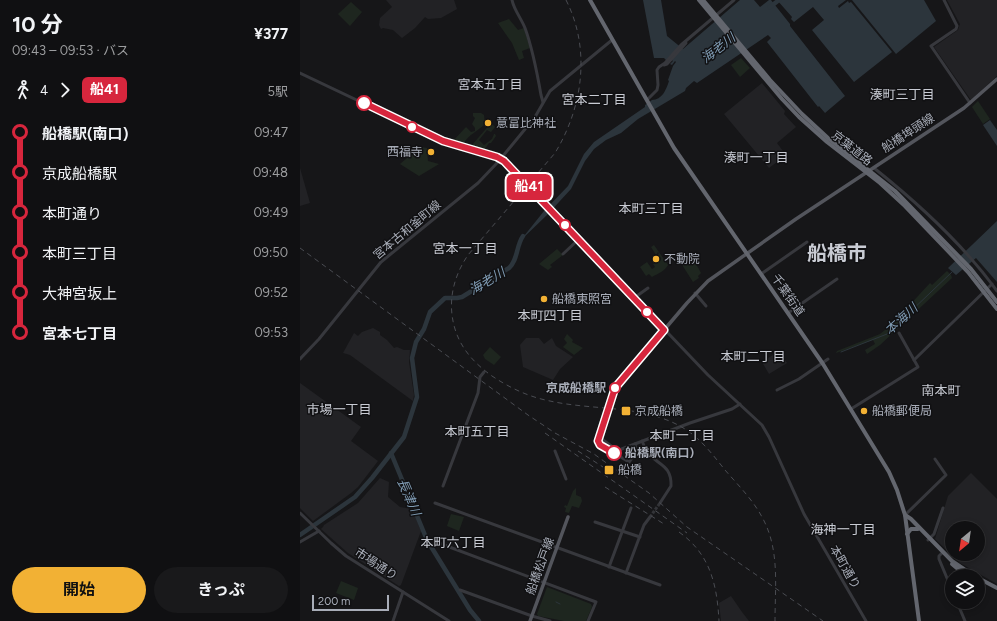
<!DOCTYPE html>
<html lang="ja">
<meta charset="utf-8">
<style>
:root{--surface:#101012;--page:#19191b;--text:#f1f3f6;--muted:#9c9d9f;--line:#303032;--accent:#f2b134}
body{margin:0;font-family:Figtree,"Noto Sans JP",sans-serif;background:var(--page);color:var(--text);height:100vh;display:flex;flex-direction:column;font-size:15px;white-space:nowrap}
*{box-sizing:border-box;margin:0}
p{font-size:13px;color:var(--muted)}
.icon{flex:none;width:22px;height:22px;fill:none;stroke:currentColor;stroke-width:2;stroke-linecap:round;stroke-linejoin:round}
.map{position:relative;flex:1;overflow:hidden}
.drawer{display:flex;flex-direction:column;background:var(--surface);width:300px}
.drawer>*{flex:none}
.badge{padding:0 8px;border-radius:6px;font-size:14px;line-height:26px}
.needle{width:26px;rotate:209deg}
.buttons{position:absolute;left:645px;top:521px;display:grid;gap:8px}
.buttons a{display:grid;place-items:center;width:40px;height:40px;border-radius:50%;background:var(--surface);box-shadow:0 2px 6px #0003,0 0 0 1px var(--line);font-size:20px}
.scale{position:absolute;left:12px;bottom:10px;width:77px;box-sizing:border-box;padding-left:4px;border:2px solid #a8adb8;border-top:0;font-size:11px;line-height:14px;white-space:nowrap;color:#a8adb8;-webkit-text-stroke:3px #111113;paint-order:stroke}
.map>.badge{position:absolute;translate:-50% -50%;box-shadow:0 0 0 2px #fff}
.legs{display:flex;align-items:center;gap:6px;height:44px;padding:0 12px;font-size:13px}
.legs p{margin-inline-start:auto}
.headline{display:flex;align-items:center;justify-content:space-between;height:68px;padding:0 12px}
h1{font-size:22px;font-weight:700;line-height:30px}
.button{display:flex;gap:8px;margin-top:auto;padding:8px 12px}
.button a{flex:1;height:46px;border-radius:24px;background:var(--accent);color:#111;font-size:16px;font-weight:700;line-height:46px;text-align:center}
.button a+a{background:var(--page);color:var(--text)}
ul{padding:0 12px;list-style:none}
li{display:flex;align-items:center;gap:14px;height:40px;font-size:15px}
li i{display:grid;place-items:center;width:6px;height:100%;margin:0 5px;background:currentColor}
li i::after{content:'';width:10px;height:10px;margin:-5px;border:3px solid;border-radius:50%;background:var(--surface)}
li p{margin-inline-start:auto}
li:first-child i{background:linear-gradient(#0000 50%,currentColor 0)}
li:last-child i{background:linear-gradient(currentColor 50%,#0000 0)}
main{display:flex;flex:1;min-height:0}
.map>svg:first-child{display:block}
</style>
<main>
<section class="drawer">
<div class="headline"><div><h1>10 分</h1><p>09:43 – 09:53 · バス</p></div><b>¥377</b></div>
<div class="legs"><svg class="icon" aria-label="walk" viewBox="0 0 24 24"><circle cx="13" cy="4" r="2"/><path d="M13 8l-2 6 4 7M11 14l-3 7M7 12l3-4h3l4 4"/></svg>4<svg class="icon" aria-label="forward" viewBox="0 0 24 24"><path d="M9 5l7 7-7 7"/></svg><b class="badge" style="background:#d7263d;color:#fff">船41</b><p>5駅</p></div>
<ul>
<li><i style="color:#d7263d"></i><b>船橋駅(南口)</b><p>09:47</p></li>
<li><i style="color:#d7263d"></i><span>京成船橋駅</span><p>09:48</p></li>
<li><i style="color:#d7263d"></i><span>本町通り</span><p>09:49</p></li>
<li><i style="color:#d7263d"></i><span>本町三丁目</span><p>09:50</p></li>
<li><i style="color:#d7263d"></i><span>大神宮坂上</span><p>09:52</p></li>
<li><i style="color:#d7263d"></i><b>宮本七丁目</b><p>09:53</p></li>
</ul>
<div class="button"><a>開始</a><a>きっぷ</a></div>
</section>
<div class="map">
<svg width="697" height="621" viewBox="0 0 697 621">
<rect width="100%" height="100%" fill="#161618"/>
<g fill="#222225" fill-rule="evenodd">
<polygon points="86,0 154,0 157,9 141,18 128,19 125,17 115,28 102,38 93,30 83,28 81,29 79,25 80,18 92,7"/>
<polygon points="647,0 697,0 697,76 671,100 634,47 658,30 660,24"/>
<polygon points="462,83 485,111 484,114 496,127 477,143 486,155 469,168 424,114"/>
<polygon points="0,168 10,203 0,206"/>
<polygon points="73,328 80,332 80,335 87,340 94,348 97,347 104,350 110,350 109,362 114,395 113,401 50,355 43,353 54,333 58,336 62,332"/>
<polygon points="226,338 239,338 244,344 252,338 256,346 273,357 260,369 253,380 223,367 220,345"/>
<polygon points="479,351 487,363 469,374 462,362"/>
<polygon points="0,383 61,427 51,441 78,461 58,487 51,493 13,521 0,508"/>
<path d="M671,473l26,26v85l-37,-21 -25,-24 13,-43zM652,528h26v26h-26z"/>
<polygon points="80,478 89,482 88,497 100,507 112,509 121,531 101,585 99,586 48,553 21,529 23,527 24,525 58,503"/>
<polygon points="431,596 442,612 449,621 421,621 419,603"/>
</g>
<g fill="#1e261f">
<polygon points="51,2 62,12 50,26 38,14"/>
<polygon points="209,19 218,30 224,28 230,48 222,51 224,58 219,60 212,43 198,23"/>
<polygon points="441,58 450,68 440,77 431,65"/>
<polygon points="678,101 690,119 683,124 672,107"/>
<path d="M173,113h8l3,2 1,9c-7,7 -17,11 -21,19l8,2 19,-22 4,4 -4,5 -4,-2 -8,10 5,5 8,-6 2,-5h1l1,2 -5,7h-2l-4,6 4,3 3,-2 6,5 -46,-13 14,-15 5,5 4,-1v-3l-3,-4 3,-6 -2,-2z"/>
<polygon points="120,147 127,148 128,161 139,164 119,176 100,164"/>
<path d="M354,245l14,20c-3,6 -11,9 -16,12l-3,-3 -3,2 -6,-9 7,-5 5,7 3,-2 -2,-3 7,-4 -3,-4 2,-3 -1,-1 -2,3 -5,-8z"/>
<polygon points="257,249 263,255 250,265 252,267 248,270 239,264"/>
<polygon points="389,254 397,263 396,264 401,273 398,276 399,278 393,282 379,260"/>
<polygon points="647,271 651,275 652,278 580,345 567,354 565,350 575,344 573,340 536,353 537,351 580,334 590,326 589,325 595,321 630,283 632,285"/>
<polygon points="267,334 273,340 272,342 283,348 274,355 263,347 267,343 264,339"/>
<polygon points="190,347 201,357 194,365 185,359 183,355"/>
<polygon points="276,488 276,495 281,497 282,501 279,508 272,506 269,513 265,512 266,508 264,507 265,505 267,506 273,491"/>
<polygon points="151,514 164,517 159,531 147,526"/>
<polygon points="41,581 58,588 54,600 36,593"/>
<polygon points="247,587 291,604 292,607 286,621 264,621 238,616 237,614"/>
</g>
<g fill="#2c353c">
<path d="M343,0h18l6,36 16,13 57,-49h14l6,7 9,-7h2l19,24v2l55,70 -20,17 -6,-7 -1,1 -51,-65 4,-4 -3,-3 -71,48 -3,-2 -8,7 -1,3 -47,28 -17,14 -15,7 -12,9 -9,12 -14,28 -24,26 -27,26 24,-30 24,-25 16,-32 10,-12 51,-35v-2l7,-5c10,0 14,-10 17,-19l-1,-1 5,-14 3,-4 -1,-1 -3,4 -2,-1 3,-3 -1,-1 -3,3 -5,-5h-10z"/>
<polygon points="477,0 546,0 538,6 539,8 548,1 549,3 551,2 592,52 554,82 512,30 524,20 513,7 494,22 491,19 492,17"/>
<polygon points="552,0 624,0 636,21 596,54"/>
<polygon points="690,120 697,130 697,146 683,125"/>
<polygon points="697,221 697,282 676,258 656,275 648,268"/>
</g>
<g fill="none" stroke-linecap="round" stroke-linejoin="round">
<g stroke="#2c353c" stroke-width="1">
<polyline points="541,352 587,334 652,272"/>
<polyline points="256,602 260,604"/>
</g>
<g stroke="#2c353c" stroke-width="4.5">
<polyline points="470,7 479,0"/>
<polyline points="91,453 127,540 170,610 179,621"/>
<path d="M0,535l55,-38 17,-19 32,-41 13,-40 -5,-39 4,-16 8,-13 6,-17 15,-14h12l5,-1 47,-29c9,-8 7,-22 14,-32"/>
</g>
<polyline stroke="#333438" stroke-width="3" stroke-dasharray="3 1.5" stroke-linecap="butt" points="350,517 360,503"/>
<g stroke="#37383d" stroke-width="3">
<path d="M212,0c2,10 9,18 13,28 8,22 12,44 16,67l2,7"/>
<polyline points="644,0 657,26 656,29 631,46 670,103"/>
<polyline points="364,65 367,64 386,43"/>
<polyline points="0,73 143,141 197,157 204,161 408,375 462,425 469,437 504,514 566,621"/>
<polyline points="347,100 357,90 358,85 357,70 359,67 365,63 381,45 434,0"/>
<path d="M574,168c45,36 89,76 123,123"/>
<polyline points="263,254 279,239"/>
<polyline points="461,274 507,242"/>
<polyline points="395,293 406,306"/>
<polyline points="334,298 348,288"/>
<polyline points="488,313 537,279"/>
<polyline points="0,359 19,339 81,262 178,183 198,162 235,117 250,91 312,40"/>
<polyline points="614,360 692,284"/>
<polyline points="477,390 499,379 528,359"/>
<polyline points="551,409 618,367 599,333"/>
<polyline points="307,412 299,437 299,444 329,462 336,453 335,444"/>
<polyline points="299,437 314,448 319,450 390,423 432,409 440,404"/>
<path d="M342,441c2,3 2,7 4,9 9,15 26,13 25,36l-11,17"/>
<polyline points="255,451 266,479"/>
<polyline points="143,486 178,393 180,377 184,372"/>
<polyline points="135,503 360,585"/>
<polyline points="0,513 31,543 46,556 149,621"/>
<polyline points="605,515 646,475 635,459"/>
<polyline points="295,522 340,537"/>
<polyline points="628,540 634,534 643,508"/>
<polyline points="0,542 19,531"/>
<polyline points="136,542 296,602 288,621"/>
<polyline points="643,552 639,556 639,559 652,590"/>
<polyline points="309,567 331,508"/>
<polyline points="326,573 344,525 350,517"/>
<polyline points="160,590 232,616 250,621"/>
<polyline points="657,602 665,621"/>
<polyline points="93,621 103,592"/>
</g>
<g stroke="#53555c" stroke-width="3.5">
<polyline points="307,412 314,390 319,383 387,303 408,281 496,219 664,108 697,79"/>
<polyline points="230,621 268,517"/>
</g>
<g stroke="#63666e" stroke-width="4">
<polyline points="290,0 374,148 523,364 589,472 597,490 605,515 619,621"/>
<polyline points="605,515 611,519 652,561 674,576"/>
<polyline points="607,534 611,529 618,529"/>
<polyline points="652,564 664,574"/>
<polyline points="678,578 697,588"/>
</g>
<g stroke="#4a4c52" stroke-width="1" stroke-dasharray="5 4" stroke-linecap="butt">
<path d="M266,0c25,49 17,107 -11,153l-87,102c-15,22 -21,48 -13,74 6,20 20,35 37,47 18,12 37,21 58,25 44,10 95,3 135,28 16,10 28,26 40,41 13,15 28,30 37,47 18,32 13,69 13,104"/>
<polyline points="0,248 228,415 255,433 294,454 312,467 349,493 387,527 523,621"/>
<polyline points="245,433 387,533"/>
<polyline points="278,451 303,467"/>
<polyline points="305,487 364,524"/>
<path d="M379,532c31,22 38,52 40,89"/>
</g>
<g stroke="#63666e" stroke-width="4">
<polyline points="399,0 482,99 499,117 527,142 580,183 605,206 668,272 697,309"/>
<polyline points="403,0 470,80 502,114 529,139 595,191 671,269 697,302"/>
</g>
</g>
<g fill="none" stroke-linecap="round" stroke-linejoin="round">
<g stroke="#fff" stroke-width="9">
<polyline id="line-1" points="64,103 143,141 197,157 204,161 364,330 315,388 298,441 300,445 314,453"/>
</g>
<use href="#line-1" stroke="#d7263d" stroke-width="6"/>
</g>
<g fill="#fff" stroke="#d7263d" stroke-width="2">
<circle cx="64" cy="103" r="7"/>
<circle cx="112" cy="127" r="5"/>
<circle cx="265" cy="225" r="5"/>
<circle cx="347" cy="312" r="5"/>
<circle cx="315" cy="388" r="5"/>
<circle cx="314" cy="453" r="7"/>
</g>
<g fill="#f2b134" stroke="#111113" stroke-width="1.5">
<circle cx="188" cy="123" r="4"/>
<circle cx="131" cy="152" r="4"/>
<circle cx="356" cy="259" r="4"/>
<circle cx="244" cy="299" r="4"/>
<rect x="321" y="406" width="10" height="10" rx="2"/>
<circle cx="564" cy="411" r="4"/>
<rect x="304" y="465" width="10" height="10" rx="2"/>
</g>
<g text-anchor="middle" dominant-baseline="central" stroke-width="3" stroke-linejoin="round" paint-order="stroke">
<g font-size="12" fill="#a8adb8" stroke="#111113" text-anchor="start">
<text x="196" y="123">意富比神社</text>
<text x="123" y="152" text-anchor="end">西福寺</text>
<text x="364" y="259">不動院</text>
<text x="252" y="299">船橋東照宮</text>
<text x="335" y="411">京成船橋</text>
<text x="572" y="411">船橋郵便局</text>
<text x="318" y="470">船橋</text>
</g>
<g font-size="12" fill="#a8adb8" stroke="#111113">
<text transform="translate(608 133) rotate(-33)">船橋埠頭線</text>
<text transform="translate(552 148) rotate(38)">京葉道路</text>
<text transform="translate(107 230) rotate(-40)">宮本古和釜町線</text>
<text transform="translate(488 295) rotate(55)">千葉街道</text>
<text transform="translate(76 564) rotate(33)">市場通り</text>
<text transform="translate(240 566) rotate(-70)">船橋松戸線</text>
<text transform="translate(545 567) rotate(60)">本町通り</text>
</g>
<g font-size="12" font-weight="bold" fill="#a8adb8" stroke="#111113" text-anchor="end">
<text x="306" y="388">京成船橋駅</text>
<text x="325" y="453" text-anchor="start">船橋駅(南口)</text>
</g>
<g font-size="13" font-style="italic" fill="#7f9bb3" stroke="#111113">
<text transform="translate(418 48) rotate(-38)">海老川</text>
<text transform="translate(187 281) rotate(-31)">海老川</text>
<text transform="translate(601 319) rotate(-42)">本海川</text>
<text transform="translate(109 497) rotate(67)">長津川</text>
</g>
<g font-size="13" fill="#c9ccd4" stroke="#111113">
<text x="190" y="84">宮本五丁目</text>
<text x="602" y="94">湊町三丁目</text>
<text x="294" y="99">宮本二丁目</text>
<text x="456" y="157">湊町一丁目</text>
<text x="351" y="208">本町三丁目</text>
<text x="165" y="248">宮本一丁目</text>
<text x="250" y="315">本町四丁目</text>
<text x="453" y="356">本町二丁目</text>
<text x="641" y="390">南本町</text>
<text x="39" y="409">市場一丁目</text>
<text x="177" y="431">本町五丁目</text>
<text x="382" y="435">本町一丁目</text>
<text x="543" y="529">海神一丁目</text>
<text x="153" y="542">本町六丁目</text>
</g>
<g font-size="20" font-weight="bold" fill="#c9ccd4" stroke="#111113">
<text x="537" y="253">船橋市</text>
</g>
</g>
</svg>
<div class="buttons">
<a><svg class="needle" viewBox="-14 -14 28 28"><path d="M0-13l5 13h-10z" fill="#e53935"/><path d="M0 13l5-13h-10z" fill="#9c9d9f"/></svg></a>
<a><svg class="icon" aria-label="layers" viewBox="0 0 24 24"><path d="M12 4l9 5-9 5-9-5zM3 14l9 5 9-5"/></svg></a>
</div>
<div class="scale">200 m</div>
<b class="badge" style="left:229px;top:187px;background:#d7263d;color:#fff">船41</b>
</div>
</main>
